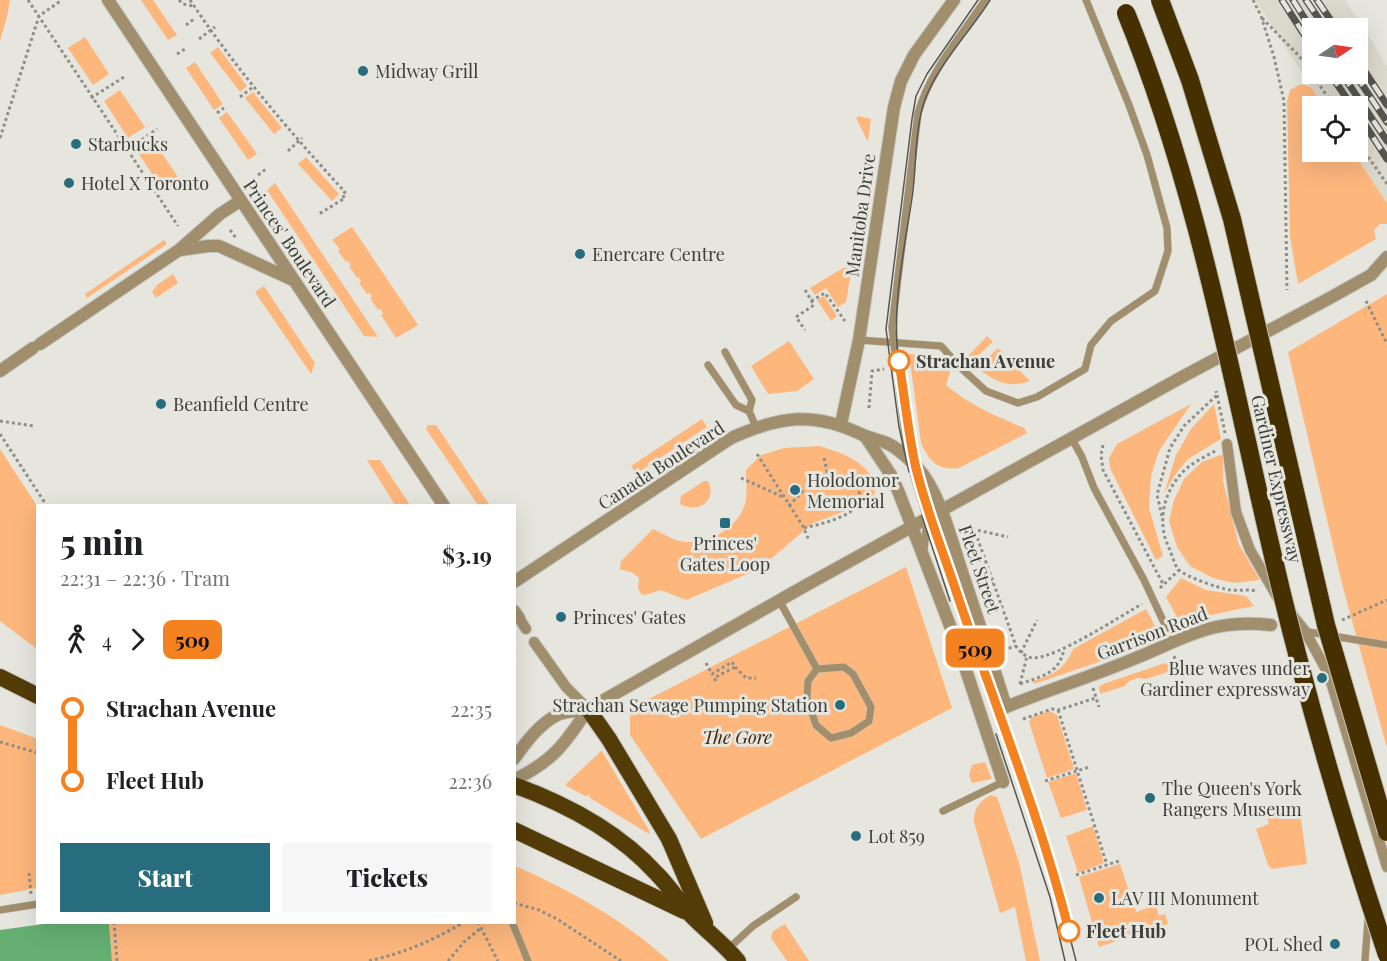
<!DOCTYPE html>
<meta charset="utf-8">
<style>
:root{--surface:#fff;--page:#f6f6f6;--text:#202124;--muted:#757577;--accent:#286d7d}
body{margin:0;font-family:"Playfair Display",serif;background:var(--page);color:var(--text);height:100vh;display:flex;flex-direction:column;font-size:22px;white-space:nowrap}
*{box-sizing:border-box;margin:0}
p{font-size:20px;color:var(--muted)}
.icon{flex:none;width:33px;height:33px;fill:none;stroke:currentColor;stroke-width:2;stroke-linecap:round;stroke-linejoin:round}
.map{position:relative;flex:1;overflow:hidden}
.details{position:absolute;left:36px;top:504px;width:480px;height:420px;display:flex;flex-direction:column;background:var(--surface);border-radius:0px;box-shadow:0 6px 24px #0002}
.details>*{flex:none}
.badge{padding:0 12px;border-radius:9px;font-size:21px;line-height:39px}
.needle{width:39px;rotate:77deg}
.controls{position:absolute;left:1302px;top:18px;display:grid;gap:12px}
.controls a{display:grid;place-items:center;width:66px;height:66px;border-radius:0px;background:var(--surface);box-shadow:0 6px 24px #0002;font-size:30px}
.map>.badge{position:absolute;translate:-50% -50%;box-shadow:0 0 0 3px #fff}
.legs{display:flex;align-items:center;gap:9px;height:66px;padding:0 24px;font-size:20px}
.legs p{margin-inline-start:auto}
.overview{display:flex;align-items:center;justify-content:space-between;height:102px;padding:0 24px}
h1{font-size:33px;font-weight:800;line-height:45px}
.button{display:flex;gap:12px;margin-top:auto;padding:12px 24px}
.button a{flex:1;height:69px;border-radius:0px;background:var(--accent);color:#fff;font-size:24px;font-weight:800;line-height:69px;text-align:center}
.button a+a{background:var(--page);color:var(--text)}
ul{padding:0 24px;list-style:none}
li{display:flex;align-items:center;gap:21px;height:72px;font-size:22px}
li i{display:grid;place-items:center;width:9px;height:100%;margin:0 8px;background:currentColor}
li i::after{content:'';width:15px;height:15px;margin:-8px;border:4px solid;border-radius:50%;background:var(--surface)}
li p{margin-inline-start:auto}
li:first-child i{background:linear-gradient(#0000 50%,currentColor 0)}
li:last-child i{background:linear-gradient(currentColor 50%,#0000 0)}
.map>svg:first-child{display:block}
</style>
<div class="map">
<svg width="1387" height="961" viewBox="0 0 1387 961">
<rect width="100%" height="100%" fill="#e6e6df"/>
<path fill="#dbdacc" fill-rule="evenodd" d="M1255,0h90l9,13 33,53v137l-34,-51h5v-46h-34zM1312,28h46v46h-46z"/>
<g fill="#fdb77d">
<polygon points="0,0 10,0 7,17 0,41"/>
<polygon points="141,0 153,0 177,35 168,40"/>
<polygon points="85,37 109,74 93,85 68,48"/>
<polygon points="218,47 247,86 240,92 210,53"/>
<polygon points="195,62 223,104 214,110 186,68"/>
<polygon points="1301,84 1311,87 1324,106 1312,106 1312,152 1353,152 1387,203 1387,224 1380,224 1374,230 1376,239 1298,284 1290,237 1287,102 1290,90"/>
<polygon points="120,90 145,127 128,138 104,101"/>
<polygon points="253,92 282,128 274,134 245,98"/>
<polygon points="227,112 257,154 248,160 219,118"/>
<polygon points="859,116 871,119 868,142 856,118"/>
<polygon points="155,143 180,180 163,191 139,154"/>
<polygon points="306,157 339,194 332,201 298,164"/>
<polygon points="275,183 378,337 364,336 267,190"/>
<polygon points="352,227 418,325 396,338 381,315 383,314 381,309 378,310 370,298 372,297 370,293 367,294 359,283 361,281 358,277 357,278 349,266 351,265 348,261 346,262 338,251 340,249 332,240"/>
<polygon points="164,240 167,244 87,298 85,294"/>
<polygon points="843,268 848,268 851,273 846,302 838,307 826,288 815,295 810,288"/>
<polygon points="173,274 178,283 156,298 152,292 157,285"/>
<polygon points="264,286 315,363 311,374 255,292"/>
<polygon points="1387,294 1387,748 1342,584 1288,352"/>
<polygon points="824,296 837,316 831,321 817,300"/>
<polygon points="987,336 993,342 971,362 969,355"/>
<polygon points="789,341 814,379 797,391 768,394 751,366"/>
<path d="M998,348l32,33c-20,7 -32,2 -49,-10l10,-12 -2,-2z"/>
<path d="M909,354l31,2 10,9v8l-4,12c23,20 50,31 78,43l3,5 -68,35c-21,3 -30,-7 -38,-25z"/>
<polygon points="1191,404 1159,451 1151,476 1149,508 1163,556 1156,560 1110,468 1109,458 1117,444"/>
<polygon points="1214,404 1221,439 1188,459 1175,475 1164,494 1176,455 1191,429"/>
<polygon points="702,419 707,427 636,474 631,466"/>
<polygon points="428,425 436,425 489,504 478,505 426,429"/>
<path d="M819,446c25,7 46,15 58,39l-5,16 -59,22 -54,46 -73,31 -25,-10 -16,5 -4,-1 -3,-6 1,-10 -6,-5 -13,-4 1,-8 32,-32c11,5 23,13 35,13 23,1 48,-14 56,-35 4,-10 2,-26 2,-37l15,-15 23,-7z"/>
<polygon points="0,449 37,506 37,649 0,621"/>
<polygon points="1223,454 1223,481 1239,545 1260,580 1234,583 1213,578 1190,566 1177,547 1169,521 1174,500 1184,479 1202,462"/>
<polygon points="367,460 380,460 410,505 395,505"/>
<path d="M704,481h4c10,20 -10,33 -28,23l1,-8z"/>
<polygon points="906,567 952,708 701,839 630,735 630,716 639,704"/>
<polygon points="1181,578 1206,590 1246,596 1254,606 1187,620 1178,619 1166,597"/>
<path d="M1146,609c7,13 17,26 2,36l-114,39 -1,-3c20,-6 32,-12 40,-32z"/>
<polygon points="1165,663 1170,666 1171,671 1146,679 1137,678 1128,682 1125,686 1100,694 1099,687 1103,684"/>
<polygon points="1050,711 1057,715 1074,769 1047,778 1029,722 1032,717"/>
<polygon points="0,725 38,739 37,888 0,895"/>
<polygon points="601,751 602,751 650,832 649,834 590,798 589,795 585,796 565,785"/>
<polygon points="985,762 992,779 972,783 969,775 972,765"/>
<polygon points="1076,773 1087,810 1061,818 1048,782"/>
<path d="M990,795l7,2 22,65 21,99h-14l-11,-54 -15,6 -26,-91c0,-15 5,-19 16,-27z"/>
<polygon points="1299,804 1307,864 1272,869 1268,865 1256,829 1269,824 1266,813"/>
<polygon points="1093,826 1104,863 1078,873 1066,836"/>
<polygon points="1120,864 1136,912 1156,905 1159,916 1165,914 1168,924 1099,947 1079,877"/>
<path d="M515,866c55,24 109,54 154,95h-557l-3,-38 405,-1z"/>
<polygon points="785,924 809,961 787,961 771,938 773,931"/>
</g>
<polygon fill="#65af73" points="51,923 109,923 112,961 0,961 0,930"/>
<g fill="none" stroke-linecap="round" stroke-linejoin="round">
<g stroke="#c4c4be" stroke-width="8">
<g id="service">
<polyline points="859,340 941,346 961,368 986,391 1018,403 1037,397 1085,369 1091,345 1111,321 1155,291 1168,251 1167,228 1147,155 1129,105 1086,0"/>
<polyline points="725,352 752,400 749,411"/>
<polyline points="708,365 736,405 749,411 756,427"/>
<polyline points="1072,439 1082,457 1094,488 1144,580 1173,642"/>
<path d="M924,551l3,-32 -13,-43 -9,-41 -13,-108 26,-214c12,-43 43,-76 67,-113"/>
<polyline points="779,600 817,669 844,667 853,674 871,707 869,721 851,733 831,738 816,725 807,698 808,681 817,669"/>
<polyline points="1303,631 1387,645"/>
<polyline points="943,811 1003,782"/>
<polyline points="0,910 38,904"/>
<polyline points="512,922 528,961"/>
<polyline points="728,949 753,926 796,897"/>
<polyline points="1365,961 1368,919"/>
</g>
</g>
<g stroke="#c4c4be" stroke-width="12">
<g id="pedestrian">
<polyline points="1227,444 1236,512 1250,550 1278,598"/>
<polyline points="1290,612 1305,631 1329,675 1387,867"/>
<polyline points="519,618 526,629"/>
<polyline points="534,642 566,687 588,709"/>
</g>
</g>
<g stroke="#c4c4be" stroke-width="14">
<g id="minor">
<polyline points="180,250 208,246 219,246 293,280"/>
<polyline points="40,344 179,250 220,214 240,201"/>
<polyline points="0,371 33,348"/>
<polyline points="514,611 519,618"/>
<path d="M1006,707c42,-17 84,-30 125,-47 53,-21 79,-42 140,-35"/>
</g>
</g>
<g stroke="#c4c4be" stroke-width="14">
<g id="tertiary">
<polyline points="108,0 444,506"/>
<polyline points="841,424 859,340 894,107 901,81 914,55 954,0"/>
<polyline points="865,436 891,475 899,493 959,649 1003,782"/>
<path d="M514,582l217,-144c49,-22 83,-27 132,-3 6,3 14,4 21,7 12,4 24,16 33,25 23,25 34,72 45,105 15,45 30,90 44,135"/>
<path d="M514,759c12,-17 26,-36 45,-45 9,-3 20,-3 29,-5l215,-122 379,-210 146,-78 43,-24 16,-18"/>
<path d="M514,780c39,-19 51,-36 74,-71"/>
</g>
</g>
<g stroke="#c4c4be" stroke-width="18">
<g id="trunk">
<polyline points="0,677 38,696"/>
<polyline points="588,709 609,739 669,839 705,923"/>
<path d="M514,785c52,19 106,48 143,89 12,12 21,26 32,39 16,17 34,30 49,48"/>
<polyline points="514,830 684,911"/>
</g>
</g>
<g stroke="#8f8f8a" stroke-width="3" stroke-dasharray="3 3" stroke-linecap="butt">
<polyline points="28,0 178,226"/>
<polyline points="179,0 183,4 193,6"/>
<path d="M190,0c46,69 99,131 155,192l-3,3 3,3 -26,16"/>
<polyline points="1253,0 1261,16 1274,57 1284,101 1287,290"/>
<polyline points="1262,18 1300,57 1334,106"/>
<polyline points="186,25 194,19"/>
<polyline points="199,39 215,27"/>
<polyline points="177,54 185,49"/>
<polyline points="240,97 253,87"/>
<polyline points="91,98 124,77"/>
<polyline points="217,113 224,108"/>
<polyline points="0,138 39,16 62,0"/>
<polyline points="1358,142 1387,184"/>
<polyline points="127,150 157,129"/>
<polyline points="288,151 302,138"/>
<polyline points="258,175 266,169"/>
<polyline points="230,230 236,238"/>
<polyline points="805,290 814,305 796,317 805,330"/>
<polyline points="811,301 825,293 845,321"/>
<polyline points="1366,301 1387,344"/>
<polyline points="1217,395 1225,433"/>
<polyline points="869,408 872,371 884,369"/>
<polyline points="0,421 34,426"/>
<polyline points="0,434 47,506"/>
<polyline points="1103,445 1101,455 1103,470 1163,584"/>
<path d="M1215,451c-12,7 -26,13 -35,24 -17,20 -23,48 -11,73 3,6 5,16 9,21 7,8 41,19 52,21 9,1 18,-1 27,1"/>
<polyline points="757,454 804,528 809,541"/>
<polyline points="824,458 829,480"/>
<polyline points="741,478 783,497"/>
<polyline points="789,506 810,483 835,479 857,488 863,501 879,511"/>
<polyline points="1162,516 1157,495 1170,448 1184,426 1217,395 1216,391"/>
<path d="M804,528c21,-5 44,-10 59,-27"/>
<path d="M970,529l6,5 40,112c4,6 10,12 18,12 24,-1 85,-41 108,-54"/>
<polyline points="972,529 1008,537"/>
<polyline points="973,564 985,560"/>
<polyline points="981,588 993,583"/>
<polyline points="1160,588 1179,570"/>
<polyline points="989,610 1002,606"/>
<polyline points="1342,620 1387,600"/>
<polyline points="1003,650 1016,646"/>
<polyline points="1021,653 1037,620"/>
<polyline points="1174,656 1183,680"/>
<polyline points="706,663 712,674 732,662 735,667 714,678 716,681"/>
<polyline points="735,667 746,678 756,678"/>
<path d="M1020,684c22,-8 39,-10 44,-35"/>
<polyline points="1020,684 1027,656"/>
<polyline points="1093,688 1099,707"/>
<polyline points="1058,710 1107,865"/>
<polyline points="1023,719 1052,709 1058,710 1096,698"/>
<polyline points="0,742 38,753"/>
<polyline points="1045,781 1089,767"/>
<polyline points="29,873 31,894"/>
<polyline points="1076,875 1119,861"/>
<polyline points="514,903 539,910 557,919 621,961"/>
<polyline points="114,922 117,961"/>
<polyline points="478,922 498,961"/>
<path d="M369,961c34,-8 64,-20 95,-39"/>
<polyline points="448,961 464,942 481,928"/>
</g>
<use href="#service" stroke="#a08e6d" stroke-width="7"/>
<use href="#pedestrian" stroke="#a08e6d" stroke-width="10"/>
<use href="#minor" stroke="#a08e6d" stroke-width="12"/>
<use href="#tertiary" stroke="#a08e6d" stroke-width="12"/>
<use href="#trunk" stroke="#543c08" stroke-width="16"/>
<g stroke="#555552" stroke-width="1.5">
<path d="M990,0c-20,32 -50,62 -64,97 -12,31 -9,68 -14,101 -7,47 -18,97 -15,146 6,94 36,181 67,270 39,115 83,229 112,347"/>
<polyline points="909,472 899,427 886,329 912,119 916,96 927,74 978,0"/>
<polyline points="922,516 950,601"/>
<polyline points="996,734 1050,897 1065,961"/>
</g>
<g stroke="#555552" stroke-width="7">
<g id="rail">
<polyline points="1282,0 1312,47"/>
<polyline points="1293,0 1312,30"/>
<polyline points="1306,0 1325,28"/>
<polyline points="1317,0 1336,28"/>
<polyline points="1358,61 1387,105"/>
<polyline points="1330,74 1352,106"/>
<polyline points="1342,74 1387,141"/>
<polyline points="1355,74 1387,122"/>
<polyline points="1358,114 1387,159"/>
</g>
</g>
<use href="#rail" stroke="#e6e6df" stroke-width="4.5" stroke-dasharray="14" stroke-linecap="butt"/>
<g stroke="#c4c4be" stroke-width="20" stroke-linecap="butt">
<g id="motorway-bridge">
<polyline points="1160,0 1190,80 1232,219 1326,625 1387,832"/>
<path d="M1126,13c69,169 102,348 143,526 32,140 72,279 118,416"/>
</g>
</g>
<use href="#motorway-bridge" stroke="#463000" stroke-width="18"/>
</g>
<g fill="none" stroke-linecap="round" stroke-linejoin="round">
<g stroke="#fff" stroke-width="14">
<path id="line-1" d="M899,361c5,34 9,69 16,103 10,44 28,87 42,130 38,112 83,222 112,337"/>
</g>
<use href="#line-1" stroke="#f58220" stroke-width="9"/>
</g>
<g fill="#286d7d" stroke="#e6e6df" stroke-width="2">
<circle cx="363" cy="71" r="6"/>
<circle cx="76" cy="144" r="6"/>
<circle cx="69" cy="183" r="6"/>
<circle cx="580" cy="254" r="6"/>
<circle cx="161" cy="404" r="6"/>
<circle cx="795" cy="490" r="6"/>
<rect x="719" y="517" width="12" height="12" rx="3"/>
<circle cx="561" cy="617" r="6"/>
<circle cx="1322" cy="678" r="6"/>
<circle cx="840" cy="705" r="6"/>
<circle cx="1150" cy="798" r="6"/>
<circle cx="856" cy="836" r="6"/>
<circle cx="1099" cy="898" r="6"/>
<circle cx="1335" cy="944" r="6"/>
</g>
<g fill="#fff" stroke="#f58220" stroke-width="3">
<circle cx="899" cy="361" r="10"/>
<circle cx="1069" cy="931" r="10"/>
</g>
<g text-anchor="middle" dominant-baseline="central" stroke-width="6" stroke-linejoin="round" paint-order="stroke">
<g font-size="18" fill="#3d3d3a" stroke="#e6e6df" text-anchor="start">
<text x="375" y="71">Midway Grill</text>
<text x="88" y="144">Starbucks</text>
<text x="81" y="183">Hotel X Toronto</text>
<text x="592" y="254">Enercare Centre</text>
<text x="173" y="404">Beanfield Centre</text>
<text x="807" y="480">Holodomor<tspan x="807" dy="21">Memorial</tspan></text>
<text x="725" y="543" text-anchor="middle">Princes'<tspan x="725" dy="21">Gates Loop</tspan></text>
<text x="573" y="617">Princes' Gates</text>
<text x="1310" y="668" text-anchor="end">Blue waves under<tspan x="1310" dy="21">Gardiner expressway</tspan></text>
<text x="828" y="705" text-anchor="end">Strachan Sewage Pumping Station</text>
<text x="1162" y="788">The Queen's York<tspan x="1162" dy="21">Rangers Museum</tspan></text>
<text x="868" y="836">Lot 859</text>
<text x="1111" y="898">LAV III Monument</text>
<text x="1323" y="944" text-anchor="end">POL Shed</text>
</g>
<g font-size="18" fill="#3d3d3a" stroke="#e6e6df">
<text transform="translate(860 215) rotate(-82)">Manitoba Drive</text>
<text transform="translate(290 243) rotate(56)">Princes' Boulevard</text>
<text transform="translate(661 465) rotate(-33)">Canada Boulevard</text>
<text transform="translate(1277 479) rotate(77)">Gardiner Expressway</text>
<text transform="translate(980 569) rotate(71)">Fleet Street</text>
<text transform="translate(1152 633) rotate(-21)">Garrison Road</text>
</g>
<g font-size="18" font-weight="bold" fill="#3d3d3a" stroke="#e6e6df" text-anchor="start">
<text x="916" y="361">Strachan Avenue</text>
<text x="1086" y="931">Fleet Hub</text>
</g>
<g font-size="18" font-style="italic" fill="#402409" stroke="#e6e6df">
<text x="737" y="737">The Gore</text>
</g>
</g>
</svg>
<div class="controls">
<a><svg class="needle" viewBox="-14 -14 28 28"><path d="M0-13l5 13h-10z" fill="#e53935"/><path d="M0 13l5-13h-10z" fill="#757577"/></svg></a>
<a><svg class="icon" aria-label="locate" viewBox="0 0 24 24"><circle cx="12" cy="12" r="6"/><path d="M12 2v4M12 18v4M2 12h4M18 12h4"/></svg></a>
</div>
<b class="badge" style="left:975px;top:648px;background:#f58220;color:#111">509</b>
<section class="details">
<div class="overview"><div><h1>5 min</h1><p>22:31 – 22:36 · Tram</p></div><b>$3.19</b></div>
<div class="legs"><svg class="icon" aria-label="walk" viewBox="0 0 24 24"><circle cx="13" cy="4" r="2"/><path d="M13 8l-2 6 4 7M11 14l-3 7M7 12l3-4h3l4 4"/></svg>4<svg class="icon" aria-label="forward" viewBox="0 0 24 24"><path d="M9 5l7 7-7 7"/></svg><b class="badge" style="background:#f58220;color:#111">509</b></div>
<ul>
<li><i style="color:#f58220"></i><b>Strachan Avenue</b><p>22:35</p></li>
<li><i style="color:#f58220"></i><b>Fleet Hub</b><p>22:36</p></li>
</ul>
<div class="button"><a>Start</a><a>Tickets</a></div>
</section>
</div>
